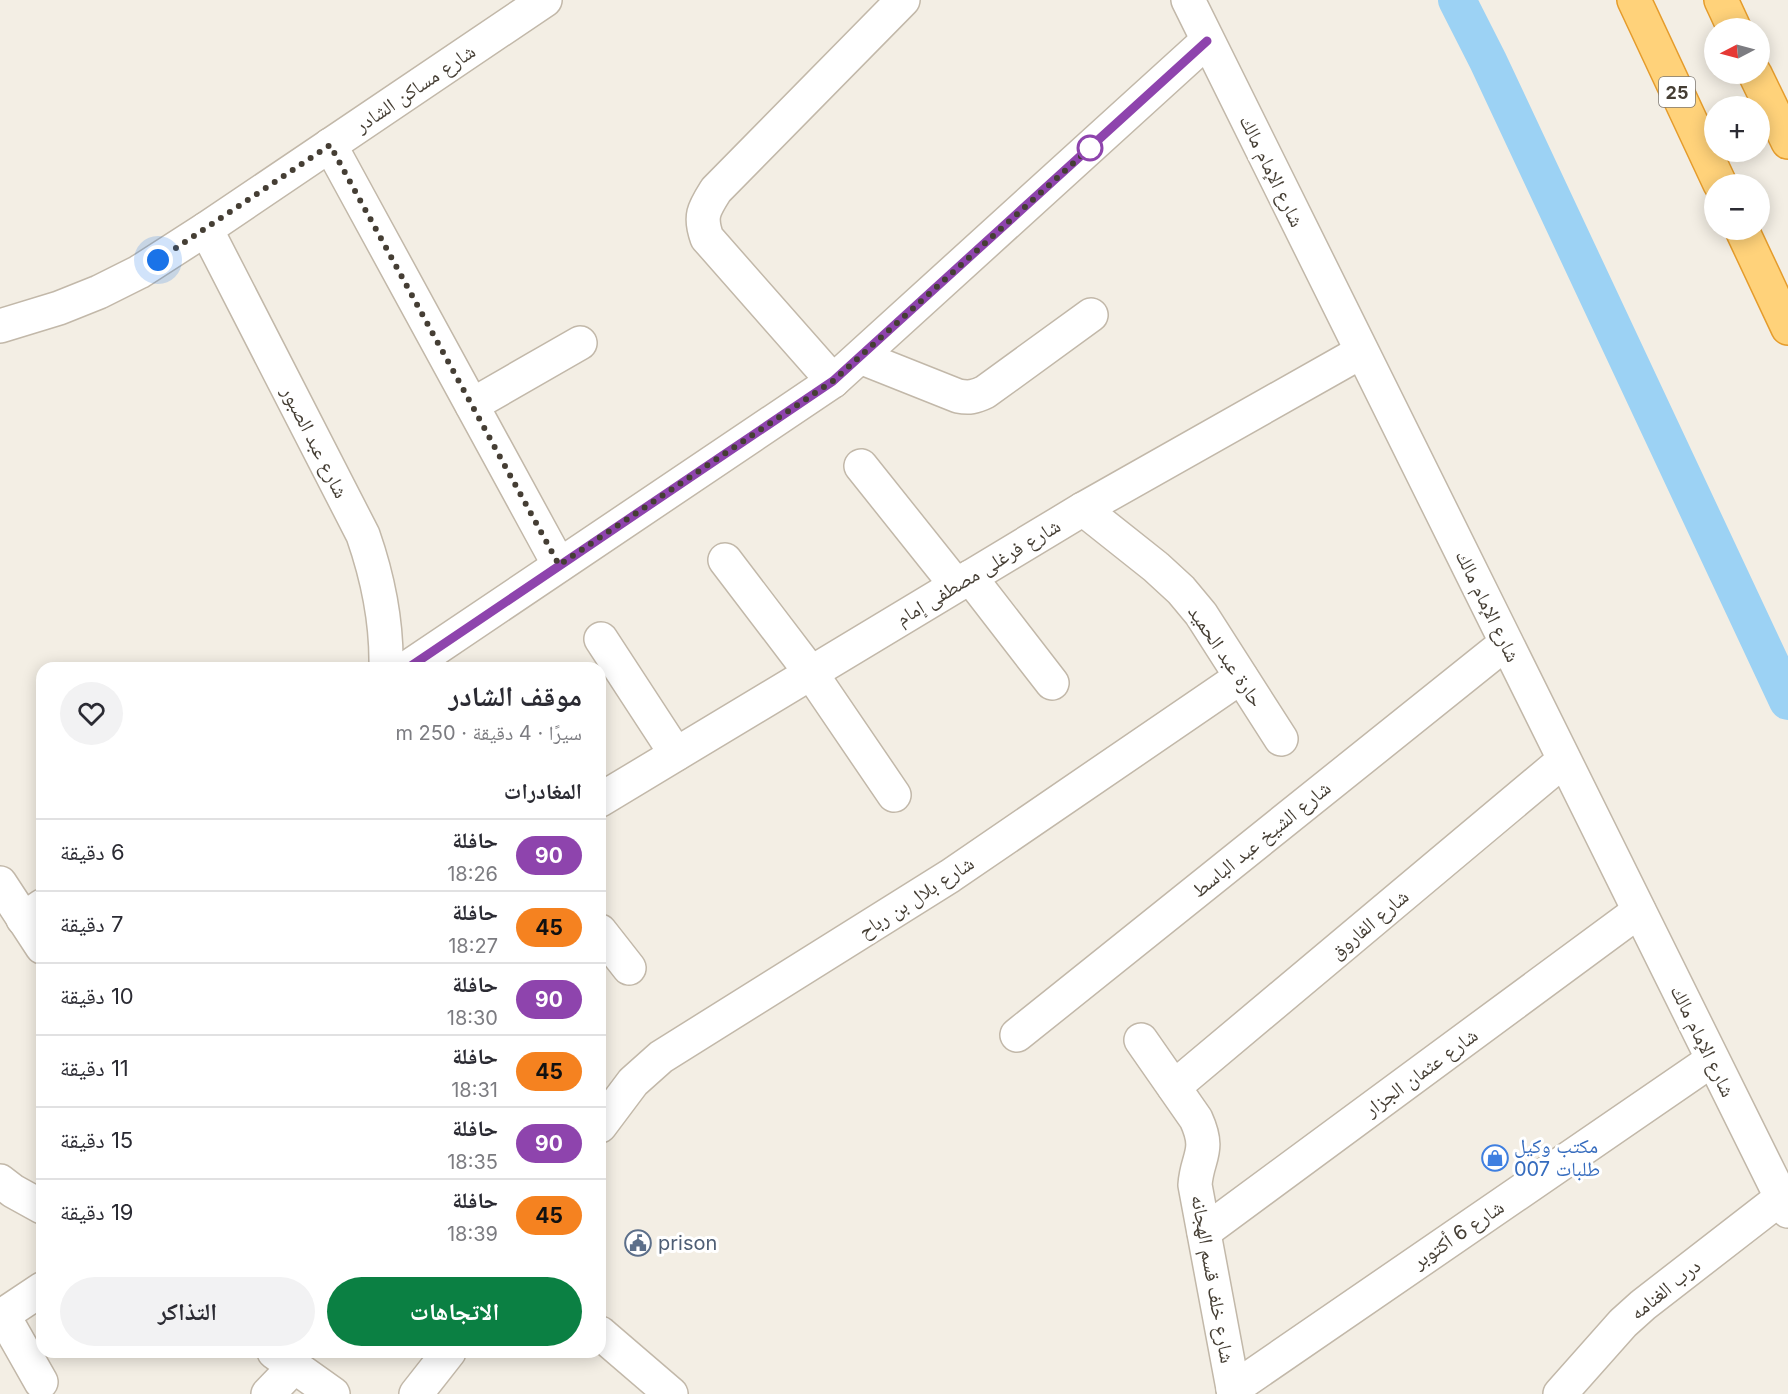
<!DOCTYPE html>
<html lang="ar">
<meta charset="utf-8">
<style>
:root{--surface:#fff;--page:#f2f2f3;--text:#2b2b33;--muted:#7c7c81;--line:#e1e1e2;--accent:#0b8043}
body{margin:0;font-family:Inter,"Noto Naskh Arabic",sans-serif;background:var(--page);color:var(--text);direction:rtl;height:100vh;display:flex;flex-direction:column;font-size:22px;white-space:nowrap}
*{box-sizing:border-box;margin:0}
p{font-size:20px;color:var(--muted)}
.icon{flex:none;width:33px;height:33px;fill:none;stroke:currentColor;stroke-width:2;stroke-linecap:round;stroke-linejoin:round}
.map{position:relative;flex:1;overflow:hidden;direction:ltr}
.panel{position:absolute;left:36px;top:662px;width:570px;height:696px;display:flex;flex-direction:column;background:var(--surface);border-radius:18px;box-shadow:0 3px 15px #0003;direction:rtl}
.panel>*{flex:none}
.badge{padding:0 12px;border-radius:20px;font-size:21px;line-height:39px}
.needle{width:39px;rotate:264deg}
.tools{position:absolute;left:1704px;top:18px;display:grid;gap:12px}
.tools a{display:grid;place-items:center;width:66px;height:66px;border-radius:50%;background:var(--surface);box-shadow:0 3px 15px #0003;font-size:30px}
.you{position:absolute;width:30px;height:30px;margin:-15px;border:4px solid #fff;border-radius:50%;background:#1a73e8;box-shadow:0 0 0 9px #1a73e833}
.map>.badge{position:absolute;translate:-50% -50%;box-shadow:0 0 0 3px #fff}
h2{padding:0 24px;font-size:22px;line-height:54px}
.round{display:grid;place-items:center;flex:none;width:63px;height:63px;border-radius:32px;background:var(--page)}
.summary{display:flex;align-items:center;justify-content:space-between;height:102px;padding:0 24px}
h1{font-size:28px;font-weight:700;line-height:45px}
.cta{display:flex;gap:12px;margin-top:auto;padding:12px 24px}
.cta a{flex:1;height:69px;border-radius:36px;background:var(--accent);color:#fff;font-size:24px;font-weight:700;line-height:69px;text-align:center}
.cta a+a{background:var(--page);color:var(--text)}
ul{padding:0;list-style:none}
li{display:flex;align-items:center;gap:18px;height:72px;padding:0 24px;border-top:2px solid var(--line)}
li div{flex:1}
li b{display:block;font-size:22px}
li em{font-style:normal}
li .badge{min-width:66px;font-weight:700;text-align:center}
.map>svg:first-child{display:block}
</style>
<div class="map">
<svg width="1788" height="1394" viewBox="0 0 1788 1394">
<rect width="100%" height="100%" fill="#f3eee4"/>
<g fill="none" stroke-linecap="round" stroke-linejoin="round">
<polyline stroke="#9cd2f4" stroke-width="38" points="1457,0 1488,61 1788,701"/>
<g stroke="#c2b8a9" stroke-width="36">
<g id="minor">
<polyline points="1188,0 1788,1211"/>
<polyline points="330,145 559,565"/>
<path d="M206,229l157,306c15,43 24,86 23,133"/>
<polyline points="0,326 59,308 99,292 139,272 206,229 545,0"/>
<path d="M860,357l98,39c11,2 17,1 27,-4l106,-77"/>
<path d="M833,381l-126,-143c-8,-22 -3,-29 9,-48l187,-190"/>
<polyline points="472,405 580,343"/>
<polyline points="861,466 956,585"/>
<polyline points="1083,509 1156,567 1181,590 1201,614 1281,739"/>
<polyline points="725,560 811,673 894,795"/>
<polyline points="970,577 1052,683"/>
<polyline points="601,639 676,754"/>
<polyline points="407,668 833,381 1207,41"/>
<polyline points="600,800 1083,509 1361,352"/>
<polyline points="23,919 42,906"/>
<polyline points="600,931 629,968"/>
<polyline points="1017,1035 1506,643"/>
<path d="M1141,1040l55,79c15,33 1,37 -1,66l39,209"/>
<polyline points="1174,1087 1564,760"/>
<polyline points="600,1126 633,1082 661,1057 950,876 1241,677"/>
<polyline points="0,1181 13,1191 42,1207"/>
<polyline points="1204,1232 1639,911"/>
<polyline points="3,1315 41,1382"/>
<polyline points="0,1317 42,1289"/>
<polyline points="274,1352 333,1394"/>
<polyline points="1233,1389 1712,1060"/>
<polyline points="268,1394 295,1366"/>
<polyline points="416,1394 449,1352"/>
<polyline points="1560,1394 1623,1323 1643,1305 1781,1198"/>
</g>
</g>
<g stroke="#c2b8a9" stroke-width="36">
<g id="tertiary">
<polyline points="0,883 42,947"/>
<polyline points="600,1333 671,1394"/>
</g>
</g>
<g stroke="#e59c2c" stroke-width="36">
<g id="trunk">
<polyline points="1634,0 1720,184"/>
<polyline points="1721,0 1734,28"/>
<polyline points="1755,74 1788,142"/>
<polyline points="1742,230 1788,328"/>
</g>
</g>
<use href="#minor" stroke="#fff" stroke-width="33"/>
<use href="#tertiary" stroke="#fff" stroke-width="33"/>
<use href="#trunk" stroke="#ffd27a" stroke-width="33"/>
</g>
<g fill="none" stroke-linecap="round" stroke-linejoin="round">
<g stroke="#fff" stroke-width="14">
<polyline id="line" points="408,668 833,381 1207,41"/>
</g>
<use href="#line" stroke="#8e44ad" stroke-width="9"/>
<polyline stroke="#453e34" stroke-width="6" stroke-dasharray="0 10.8" points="158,260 330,145 559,565 833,381 1090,148"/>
</g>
<defs>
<g id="shop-ring" transform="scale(1.35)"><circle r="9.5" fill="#fff" stroke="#3f7fe0" stroke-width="1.5"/><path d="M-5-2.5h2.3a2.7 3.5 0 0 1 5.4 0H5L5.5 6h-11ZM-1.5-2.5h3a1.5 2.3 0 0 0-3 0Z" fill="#3f7fe0"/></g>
<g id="civic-ring" transform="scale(1.35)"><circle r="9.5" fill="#fff" stroke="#5c6f8a" stroke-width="1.5"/><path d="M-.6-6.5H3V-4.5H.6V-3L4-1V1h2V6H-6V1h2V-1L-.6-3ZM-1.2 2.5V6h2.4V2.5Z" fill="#5c6f8a"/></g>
</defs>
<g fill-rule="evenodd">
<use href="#shop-ring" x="1495" y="1158"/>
<use href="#civic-ring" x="638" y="1243"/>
</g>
<circle fill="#fff" stroke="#8e44ad" stroke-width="3" cx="1090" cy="148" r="12"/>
<g text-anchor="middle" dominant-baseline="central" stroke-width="6" stroke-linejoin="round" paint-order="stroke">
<rect fill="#fff" stroke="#7d7871" stroke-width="1.5" x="1659" y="77" width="36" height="30" rx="4.5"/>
<g font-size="18" font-weight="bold" fill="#453e34">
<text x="1677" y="92">25</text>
</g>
<g font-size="20" fill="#453e34" stroke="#fff">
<text transform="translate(415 88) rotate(-34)">شارع مساكن الشادر</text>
<text transform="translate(1272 171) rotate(64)">شارع الإمام مالك</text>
<text transform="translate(315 442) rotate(63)">شارع عبد الصبور</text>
<text transform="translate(978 572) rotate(-31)">شارع فرغلى مصطفى إمام</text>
<text transform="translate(1488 606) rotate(64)">شارع الإمام مالك</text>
<text transform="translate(1226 656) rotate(56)">حارة عبد الحميد</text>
<text transform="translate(1261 839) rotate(-39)">شارع الشيخ عبد الباسط</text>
<text transform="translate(916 897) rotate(-33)">شارع بلال بن رباح</text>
<text transform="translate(1369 924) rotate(-40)">شارع الفاروق</text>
<text transform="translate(1703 1041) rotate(64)">شارع الإمام مالك</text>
<text transform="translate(1421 1072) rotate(-36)">شارع عثمان الجزار</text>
<text transform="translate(1458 1234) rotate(-34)">شارع 6 أكتوبر</text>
<text transform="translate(1213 1279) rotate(80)">شارع خلف قسم الهجانه</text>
<text transform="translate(1665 1289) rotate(-39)">درب الغنامه</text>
</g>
<g font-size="20" fill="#366cbe" stroke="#fff" text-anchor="start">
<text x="1514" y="1146">مكتب وكيل<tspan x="1514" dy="23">طلبات 007</tspan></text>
</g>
<g font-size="20" fill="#4e5e75" stroke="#fff" text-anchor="start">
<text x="658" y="1243">prison</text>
</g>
</g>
</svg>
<div class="tools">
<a><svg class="needle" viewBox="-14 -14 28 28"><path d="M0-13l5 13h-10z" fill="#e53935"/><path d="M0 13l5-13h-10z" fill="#7c7c81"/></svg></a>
<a>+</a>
<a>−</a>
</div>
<div class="you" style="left:158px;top:260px"></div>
<section class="panel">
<div class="summary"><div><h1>موقف الشادر</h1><p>سيرًا · 4 دقيقة · 250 m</p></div><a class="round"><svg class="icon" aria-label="heart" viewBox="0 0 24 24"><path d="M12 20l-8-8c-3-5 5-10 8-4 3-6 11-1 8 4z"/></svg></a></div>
<h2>المغادرات</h2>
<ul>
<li><span class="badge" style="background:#8e44ad;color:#fff">90</span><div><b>حافلة</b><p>18:26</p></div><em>6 دقيقة</em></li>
<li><span class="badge" style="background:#f58220;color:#111">45</span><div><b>حافلة</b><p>18:27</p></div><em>7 دقيقة</em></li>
<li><span class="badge" style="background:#8e44ad;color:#fff">90</span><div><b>حافلة</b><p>18:30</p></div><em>10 دقيقة</em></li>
<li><span class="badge" style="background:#f58220;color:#111">45</span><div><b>حافلة</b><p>18:31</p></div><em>11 دقيقة</em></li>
<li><span class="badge" style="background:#8e44ad;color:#fff">90</span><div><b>حافلة</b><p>18:35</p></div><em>15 دقيقة</em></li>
<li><span class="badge" style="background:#f58220;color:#111">45</span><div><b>حافلة</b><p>18:39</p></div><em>19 دقيقة</em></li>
</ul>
<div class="cta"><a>الاتجاهات</a><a>التذاكر</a></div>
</section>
</div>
